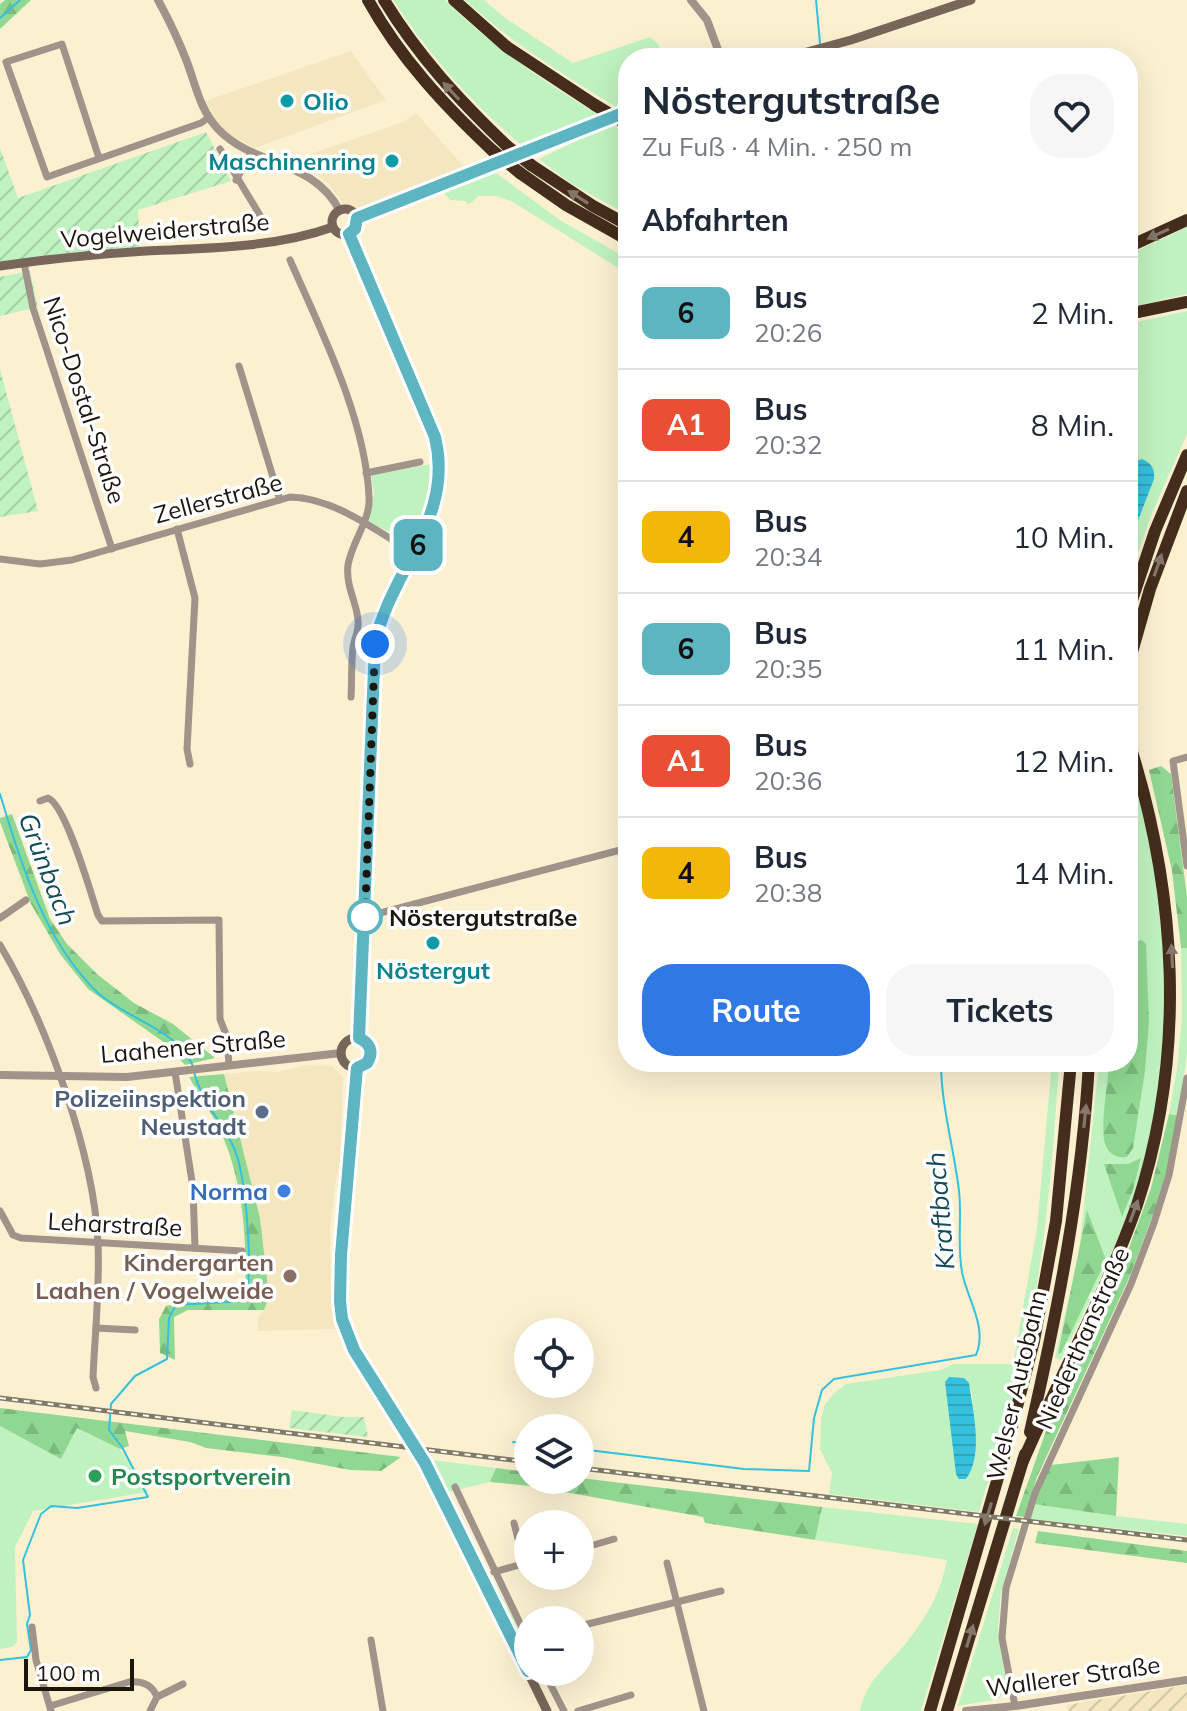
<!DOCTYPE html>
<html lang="de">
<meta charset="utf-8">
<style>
:root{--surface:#fff;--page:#f6f6f7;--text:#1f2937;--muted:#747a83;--line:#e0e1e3;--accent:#3079e5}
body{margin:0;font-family:Mulish,sans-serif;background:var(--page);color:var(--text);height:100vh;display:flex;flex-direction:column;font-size:30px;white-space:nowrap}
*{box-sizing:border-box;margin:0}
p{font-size:26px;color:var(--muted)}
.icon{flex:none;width:44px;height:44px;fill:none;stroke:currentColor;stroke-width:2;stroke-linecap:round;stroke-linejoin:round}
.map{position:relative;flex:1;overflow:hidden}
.details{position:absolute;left:618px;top:48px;width:520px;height:1024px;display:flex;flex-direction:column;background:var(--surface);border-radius:32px;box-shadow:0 8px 32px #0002}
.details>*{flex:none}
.badge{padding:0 16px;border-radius:12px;font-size:28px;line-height:52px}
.tools{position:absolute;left:514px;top:1318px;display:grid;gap:16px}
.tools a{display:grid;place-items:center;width:80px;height:80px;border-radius:50%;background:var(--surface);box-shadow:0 8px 32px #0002;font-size:40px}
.scale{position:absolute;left:24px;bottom:20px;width:110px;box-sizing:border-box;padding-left:8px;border:4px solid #1b170c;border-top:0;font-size:22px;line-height:28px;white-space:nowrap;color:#1b170c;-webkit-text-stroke:6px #fff;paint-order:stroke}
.you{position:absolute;width:40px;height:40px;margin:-20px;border:6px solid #fff;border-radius:50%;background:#1a73e8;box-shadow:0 0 0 12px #1a73e833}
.map>.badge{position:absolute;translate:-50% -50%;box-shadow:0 0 0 4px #fff}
h2{padding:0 24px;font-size:30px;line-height:72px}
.round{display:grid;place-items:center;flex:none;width:84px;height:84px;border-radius:32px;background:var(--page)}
.headline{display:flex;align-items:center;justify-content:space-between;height:136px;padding:0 24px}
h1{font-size:38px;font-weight:700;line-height:60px}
.action{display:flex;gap:16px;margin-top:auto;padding:16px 24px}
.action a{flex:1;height:92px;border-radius:32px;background:var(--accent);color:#fff;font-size:32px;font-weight:700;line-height:92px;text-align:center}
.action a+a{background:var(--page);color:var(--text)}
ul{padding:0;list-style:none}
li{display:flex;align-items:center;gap:24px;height:112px;padding:0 24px;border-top:2px solid var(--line)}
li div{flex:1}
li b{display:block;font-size:30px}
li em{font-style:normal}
li .badge{min-width:88px;font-weight:700;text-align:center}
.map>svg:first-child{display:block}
</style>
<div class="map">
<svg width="1187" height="1711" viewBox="0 0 1187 1711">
<defs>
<pattern id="industrial-furrows" width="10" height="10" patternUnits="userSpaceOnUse" patternTransform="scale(2)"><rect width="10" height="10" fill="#f4e7c0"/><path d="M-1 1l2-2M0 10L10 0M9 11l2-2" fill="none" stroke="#d1c5a4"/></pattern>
<pattern id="forest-firs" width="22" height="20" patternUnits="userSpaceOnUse" patternTransform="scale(2)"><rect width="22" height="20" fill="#90d892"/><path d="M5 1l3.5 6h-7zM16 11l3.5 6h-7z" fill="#7cb97d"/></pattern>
<pattern id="garden-furrows" width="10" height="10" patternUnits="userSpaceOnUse" patternTransform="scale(2)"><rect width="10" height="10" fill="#c0f2c0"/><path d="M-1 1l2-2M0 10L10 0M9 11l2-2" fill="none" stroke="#a4cfa4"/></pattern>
<pattern id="water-rules" width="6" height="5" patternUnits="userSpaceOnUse" patternTransform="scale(2)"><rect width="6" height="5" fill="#35c1de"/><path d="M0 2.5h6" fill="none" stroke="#2ea5bd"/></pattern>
</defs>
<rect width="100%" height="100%" fill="#fbf1d1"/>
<g fill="#f4e7c0">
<polygon points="351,51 386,100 255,148 234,137 217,123 205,101"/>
<polygon points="416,113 466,169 369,207 353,208 343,204 329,184 317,175 287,162 403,122"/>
<polygon points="307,1065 332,1066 343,1077 340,1165 336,1180 330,1229 331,1301 336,1329 258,1331 258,1317 264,1310 263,1245 260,1218 224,1074 259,1071 277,1072"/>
</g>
<polygon fill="url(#industrial-furrows)" points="1187,1685 1187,1711 1068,1711 1066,1705"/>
<g fill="#c0f2c0" fill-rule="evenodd">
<path d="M393,0h52c46,46 100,82 155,116l-76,31c-52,-43 -94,-91 -131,-147z"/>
<path d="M465,0h19l20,17 69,46 77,-26 8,7 6,14h-36v49l-7,3c-55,-34 -108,-66 -156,-110z"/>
<polygon points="612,124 628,134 628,215 572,184 539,159"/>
<polygon points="496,173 560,220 628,259 628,274 513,202 497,196 479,196 468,205 466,201 450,200 444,193"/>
<polygon points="1187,227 1187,294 1128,308 1128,255"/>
<polygon points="1187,311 1187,434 1153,511 1128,581 1128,546 1154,472 1131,463 1128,468 1128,324"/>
<path d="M432,464c-2,29 -9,52 -22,78l-41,-20 5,-28 -3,-19z"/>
<path d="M1128,764c7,23 15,46 21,70 25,110 23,252 -14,359 -20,58 -47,112 -74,167l-6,-2 24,-105 20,-191h29z"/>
<polygon points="1181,948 1187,948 1187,1052 1179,1116 1169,1114 1177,1069 1182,1018"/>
<path d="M1052,1062h7c-6,102 -15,203 -37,303 -11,50 -29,98 -43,147l-150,-18 3,-21 -12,-24 1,-30 4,-15 9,-11 12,-9 94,-14 14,-6h59l24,-136zM964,1378c20,22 1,75 -5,101l-14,-97z"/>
<polygon points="0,1426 61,1459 77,1428 120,1449 148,1492 33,1511 15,1547 17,1642 12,1647 0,1649"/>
<polygon points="432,1460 496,1468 490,1482 449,1492"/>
<polygon points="1033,1504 1116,1516 1187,1524 1187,1536 1028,1519"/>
<path d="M822,1507l156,17 -57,187h-61c7,-32 26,-43 45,-67 21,-25 36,-52 42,-84l-132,-20z"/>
<polygon points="1013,1528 1019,1529 1001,1593 998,1628 1007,1688 999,1699 958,1706"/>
<polygon points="488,1571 528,1644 528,1663 483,1572"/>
</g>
<g fill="url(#forest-firs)">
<polygon points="5,0 31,0 0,29 0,4"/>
<polygon points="1161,766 1171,774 1187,897 1187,948 1181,948 1172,871 1149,770"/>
<polygon points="12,814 50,919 67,944 97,974 134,1003 173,1024 215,1058 185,1065 162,1041 88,989 60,954 31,904 0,822 0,818"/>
<path d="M1142,940l4,4 3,77 -4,50 -12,77 -6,9c-11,2 -21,-5 -23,-17 -3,-22 4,-55 5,-78h19v-120z"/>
<path d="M224,1074l36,144 9,79 -5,13h-76l-14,7 1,43 -15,-7 -1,-34 7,-13 25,-6 54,-3c2,-54 -1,-110 -22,-160 -9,-21 -23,-40 -34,-60z"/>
<polygon points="1169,1114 1179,1116 1163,1188 1130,1276 1037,1477 1024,1517 1016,1516 1047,1428 1123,1264 1151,1188"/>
<polygon points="1141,1158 1133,1190 1122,1217 1104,1164 1128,1164"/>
<polygon points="1087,1210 1106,1260 1061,1353 1058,1354"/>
<polygon points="0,1408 401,1457 381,1471 350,1470 282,1457 206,1448 190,1442 125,1431 129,1446 120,1449 77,1428 61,1459 0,1426"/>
<polygon points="1119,1457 1116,1516 1033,1504 1051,1465"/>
<polygon points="496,1468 528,1472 528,1480 580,1478 822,1507 815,1540 705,1523 703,1517 531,1486 490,1482"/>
<polygon points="1038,1531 1187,1551 1187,1563 1035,1543"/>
</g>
<g fill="url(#garden-furrows)">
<polygon points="206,132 231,181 138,210 140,247 0,263 0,148 18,198"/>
<polygon points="30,271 38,307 0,316 0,277"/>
<polygon points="0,369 38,511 0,517"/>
<polygon points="292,1410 343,1417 364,1417 368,1437 289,1428"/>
</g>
<g fill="url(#water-rules)">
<path d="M1142,459c9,4 13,9 12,20l-26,67v-78l3,-5z"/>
<path d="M949,1377l15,1 5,5c4,29 15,72 -3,96h-7l-3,-5 -11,-92z"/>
</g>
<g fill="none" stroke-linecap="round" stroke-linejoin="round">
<g stroke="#35c1de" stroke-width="2">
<polyline points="816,0 820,43"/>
<polyline points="0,18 20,0"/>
<path d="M0,794c21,69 44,147 97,198 30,28 78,35 96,74"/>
<polyline points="513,1442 528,1444"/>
<path d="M580,1449l164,20 65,2 5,-53 8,-28 12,-11 142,-24c12,-28 -9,-56 -14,-83 -5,-26 0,-55 -3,-81 -5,-43 -18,-85 -18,-129"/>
<path d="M0,1660l27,-3 4,-7 -4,-26 3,-9 -7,-55 18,-46 10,-8 26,2 71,-11 -26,-50 -13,-17 2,-26 24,-28 32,-17 2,-41 7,-13 69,-4c9,-28 1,-126 -11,-153 -12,-26 -33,-48 -40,-76"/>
</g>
<g stroke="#9f938a" stroke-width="7">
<polyline points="220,149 261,217"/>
<polyline points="99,158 62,44 6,62 47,177 201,123 208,118"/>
<polyline points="236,180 252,152"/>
<path d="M290,260c31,71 75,157 79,236 2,24 -17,45 -21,69 -3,23 12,43 10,60 0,7 -4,15 -5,23 -2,16 -1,33 -2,49"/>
<polyline points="24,263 33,308 112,549"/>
<polyline points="239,366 280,500"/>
<polyline points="366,473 420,462"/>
<polyline points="177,529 195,598 187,749 190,764"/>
<path d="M0,559l40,5 32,-4 218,-63c45,1 86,34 124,56"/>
<polyline points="1187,757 1173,761 1187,866"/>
<path d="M40,801l8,-3c18,7 43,96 50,117l4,6 117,-1 1,99 7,18 2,28"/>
<polyline points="365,917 628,848"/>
<polyline points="0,918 26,900"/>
<path d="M0,945c46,77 94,208 98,298 2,44 -3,90 -5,134l3,11"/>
<polyline points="175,1072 193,1188 195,1248"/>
<polyline points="0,1211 13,1235 21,1238 242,1251"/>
<polyline points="96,1328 135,1330"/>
<polyline points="455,1487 528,1640"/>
<polyline points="514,1523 524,1563"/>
<polyline points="580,1549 614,1539"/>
<polyline points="667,1563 704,1711"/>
<polyline points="494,1572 526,1563"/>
<polyline points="580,1626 721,1591"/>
<polyline points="32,1627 36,1660 51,1711"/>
<polyline points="371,1640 383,1711"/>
<polyline points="544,1672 564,1711"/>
<polyline points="157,1697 183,1684"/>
<path d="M50,1706l79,-24c13,-1 23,2 28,15l-7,14"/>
<polyline points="1015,1706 1002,1638 1006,1588 1035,1493 1131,1284 1154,1223 1169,1175 1187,1078"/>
<polyline points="578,1711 631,1695"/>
</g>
<g stroke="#9f938a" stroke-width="8">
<path d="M158,0c11,20 21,41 29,62 9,24 13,48 31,67 37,39 94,29 122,82"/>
<polyline points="691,0 707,20 721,58"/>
<polyline points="0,1075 127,1077 341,1053"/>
<polyline points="966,1711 1015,1706 1187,1680"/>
</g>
<g stroke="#78665a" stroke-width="9">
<polyline points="721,58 734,58"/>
<polyline points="785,58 851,40 971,0"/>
<circle cx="345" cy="222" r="13"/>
<polyline points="357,218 628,111"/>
<path d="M349,234l86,203c20,82 -46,133 -60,207l-16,394"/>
<path d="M0,266c48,-7 97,-12 146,-15 62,-3 128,-3 187,-24"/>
<circle cx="356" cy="1053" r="15"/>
<polyline points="357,1068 341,1255 340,1301 342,1319 354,1350 425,1463 528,1671"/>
<polyline points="528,1672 547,1711"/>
</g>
<g stroke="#442d1c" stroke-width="12">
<path d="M368,0c32,58 77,106 125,151"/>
<path d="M384,0c34,56 76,101 123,146"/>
<polyline points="454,0 507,47 595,105"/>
<polyline points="531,165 593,206 628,225"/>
<polyline points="520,173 566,205 628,240"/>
<polyline points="1128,247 1187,220"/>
<polyline points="1128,314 1187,302"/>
<polyline points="1128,612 1155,531 1187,455"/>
<polyline points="1128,666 1150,589 1187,491"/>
<path d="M1030,1432c28,-123 52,-244 59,-370"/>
<path d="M1023,1461c37,-85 83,-168 114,-256 50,-153 40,-314 -9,-466"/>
<polyline points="930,1711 1004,1457 1034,1341 1056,1221 1071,1062"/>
<polyline points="947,1711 1025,1454"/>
</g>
<g stroke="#817b66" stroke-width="5">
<g id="rail">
<polyline points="0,1398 528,1462"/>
<polyline points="580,1468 1187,1540"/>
</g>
</g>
<use href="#rail" stroke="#fff" stroke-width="2" stroke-dasharray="6" stroke-linecap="butt"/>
<g stroke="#442d1c" stroke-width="12">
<polyline points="595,105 628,125"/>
<polyline points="507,146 531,165"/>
<polyline points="493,151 520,173"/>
</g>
</g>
<defs><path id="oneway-solid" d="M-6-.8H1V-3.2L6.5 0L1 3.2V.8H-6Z" transform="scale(2)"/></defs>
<g fill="#85766b">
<use href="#oneway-solid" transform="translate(451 91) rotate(-133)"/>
<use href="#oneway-solid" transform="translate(578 197) rotate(-148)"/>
<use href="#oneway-solid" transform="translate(1158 234) rotate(155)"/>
<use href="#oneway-solid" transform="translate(1158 565) rotate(-71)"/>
<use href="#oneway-solid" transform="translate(1172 956) rotate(-93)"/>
<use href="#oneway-solid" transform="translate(1085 1116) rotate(-84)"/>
<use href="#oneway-solid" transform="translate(1134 1211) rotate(-70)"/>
<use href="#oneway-solid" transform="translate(988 1514) rotate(107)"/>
<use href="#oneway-solid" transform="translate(970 1636) rotate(-73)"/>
</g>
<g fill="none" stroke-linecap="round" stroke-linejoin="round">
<g stroke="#fff" stroke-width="18">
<path id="line" d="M528,1671l-103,-208 -71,-113 -12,-31 -2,-18 1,-46 16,-187 10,-5c7,-11 3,-20 -8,-25l16,-394c15,-74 80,-125 60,-207l-86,-203 6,-5 2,-11 271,-107"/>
</g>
<use href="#line" stroke="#5db5c2" stroke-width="12"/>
<polyline stroke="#1b170c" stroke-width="8" stroke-dasharray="0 14.4" points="365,917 375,644"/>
</g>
<g fill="#0f9aa8" stroke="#fff" stroke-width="3">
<circle cx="287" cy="101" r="8"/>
<circle cx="392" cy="161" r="8"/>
<circle cx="433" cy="943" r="8"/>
</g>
<circle fill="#fff" stroke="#5db5c2" stroke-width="4" cx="365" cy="917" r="16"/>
<circle fill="#5c6f8a" stroke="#fff" stroke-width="3" cx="262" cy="1112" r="8"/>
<circle fill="#3f7fe0" stroke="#fff" stroke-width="3" cx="284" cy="1191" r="8"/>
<circle fill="#8d6e63" stroke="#fff" stroke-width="3" cx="290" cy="1276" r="8"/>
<circle fill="#2e9e5b" stroke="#fff" stroke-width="3" cx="95" cy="1476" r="8"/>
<g text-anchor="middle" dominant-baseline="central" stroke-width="7" stroke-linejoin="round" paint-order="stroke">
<g font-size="24" font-weight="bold" fill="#0d838f" stroke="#fff" text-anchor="start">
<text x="303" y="101">Olio</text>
<text x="376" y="161" text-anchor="end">Maschinenring</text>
<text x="433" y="970" text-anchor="middle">Nöstergut</text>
</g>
<g font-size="24" fill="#1b170c" stroke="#fff">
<text transform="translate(165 230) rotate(-5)">Vogelweiderstraße</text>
<text transform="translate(85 400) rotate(72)">Nico-Dostal-Straße</text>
<text transform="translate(218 498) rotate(-15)">Zellerstraße</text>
<text transform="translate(193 1046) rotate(-5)">Laahener Straße</text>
<text transform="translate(115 1224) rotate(3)">Leharstraße</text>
<text transform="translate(1082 1338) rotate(-66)">Niederthanstraße</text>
<text transform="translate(1016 1385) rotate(-77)">Welser Autobahn</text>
<text transform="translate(1073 1676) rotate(-8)">Wallerer Straße</text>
</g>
<g font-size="24" font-weight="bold" fill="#1b170c" stroke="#fff" text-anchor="start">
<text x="389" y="917">Nöstergutstraße</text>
</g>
<g font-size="24" font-weight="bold" fill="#4e5e75" stroke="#fff" text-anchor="end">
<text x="246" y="1098">Polizeiinspektion<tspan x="246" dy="28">Neustadt</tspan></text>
</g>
<g font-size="24" font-weight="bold" fill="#366cbe" stroke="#fff" text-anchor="end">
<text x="268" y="1191">Norma</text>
</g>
<g font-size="24" font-weight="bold" fill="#785e54" stroke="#fff" text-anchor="end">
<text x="274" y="1262">Kindergarten<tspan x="274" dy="28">Laahen / Vogelweide</tspan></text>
</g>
<g font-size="24" font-weight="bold" fill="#27864d" stroke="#fff" text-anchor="start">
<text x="111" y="1476">Postsportverein</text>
</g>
<g font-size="26" font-style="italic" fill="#134c58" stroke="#fff">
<text transform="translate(48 869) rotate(69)">Grünbach</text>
<text transform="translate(940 1211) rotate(-95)">Kraftbach</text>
</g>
</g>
</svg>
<div class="tools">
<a><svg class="icon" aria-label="locate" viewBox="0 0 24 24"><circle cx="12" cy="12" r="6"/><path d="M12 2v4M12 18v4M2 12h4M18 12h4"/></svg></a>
<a><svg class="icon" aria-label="layers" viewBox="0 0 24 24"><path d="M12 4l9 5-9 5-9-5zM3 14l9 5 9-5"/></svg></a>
<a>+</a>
<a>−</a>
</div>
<div class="scale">100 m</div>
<div class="you" style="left:375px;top:644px"></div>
<b class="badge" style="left:418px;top:545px;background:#5db5c2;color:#111">6</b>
<section class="details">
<div class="headline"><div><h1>Nöstergutstraße</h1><p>Zu Fuß · 4 Min. · 250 m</p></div><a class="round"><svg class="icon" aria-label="heart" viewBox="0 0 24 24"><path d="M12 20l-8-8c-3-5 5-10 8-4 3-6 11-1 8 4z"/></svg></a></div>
<h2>Abfahrten</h2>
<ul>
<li><span class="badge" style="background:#5db5c2;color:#111">6</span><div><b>Bus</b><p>20:26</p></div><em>2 Min.</em></li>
<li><span class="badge" style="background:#e94f35;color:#fff">A1</span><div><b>Bus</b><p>20:32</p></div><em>8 Min.</em></li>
<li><span class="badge" style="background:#f2b708;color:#111">4</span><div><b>Bus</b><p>20:34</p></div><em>10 Min.</em></li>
<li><span class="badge" style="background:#5db5c2;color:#111">6</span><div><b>Bus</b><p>20:35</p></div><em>11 Min.</em></li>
<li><span class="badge" style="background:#e94f35;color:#fff">A1</span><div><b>Bus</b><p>20:36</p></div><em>12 Min.</em></li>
<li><span class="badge" style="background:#f2b708;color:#111">4</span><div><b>Bus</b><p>20:38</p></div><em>14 Min.</em></li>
</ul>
<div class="action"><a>Route</a><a>Tickets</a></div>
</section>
</div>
